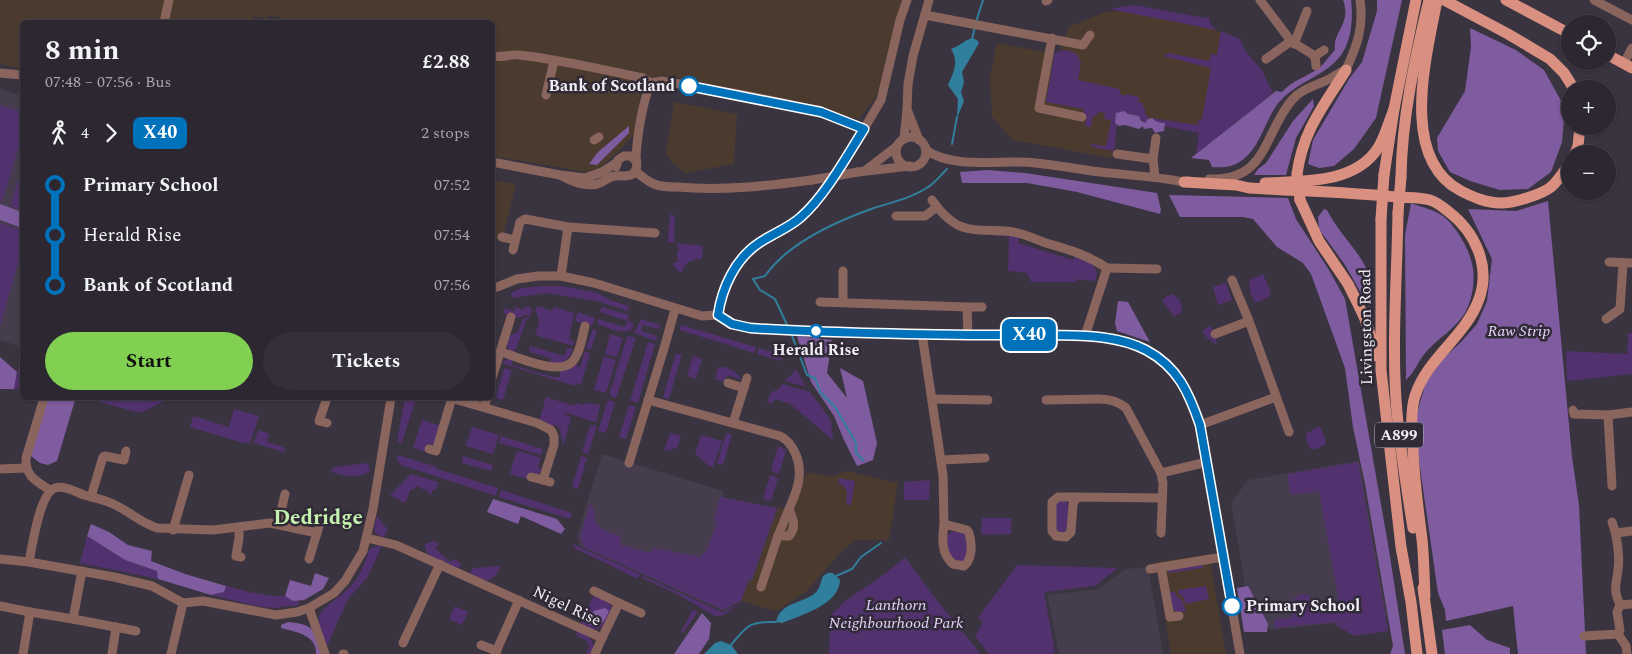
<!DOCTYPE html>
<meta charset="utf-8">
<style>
:root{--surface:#2c2730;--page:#342f38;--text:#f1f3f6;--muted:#a6a5ab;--line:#48444c;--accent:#81d051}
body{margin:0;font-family:Spectral,serif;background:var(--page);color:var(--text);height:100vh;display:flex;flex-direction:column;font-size:19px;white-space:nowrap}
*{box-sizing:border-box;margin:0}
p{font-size:16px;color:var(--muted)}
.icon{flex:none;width:28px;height:28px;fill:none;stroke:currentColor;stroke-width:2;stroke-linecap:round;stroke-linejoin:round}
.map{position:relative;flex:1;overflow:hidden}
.side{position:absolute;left:20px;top:20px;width:475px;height:380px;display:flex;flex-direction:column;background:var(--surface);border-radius:8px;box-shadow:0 1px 4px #0004,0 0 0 1px var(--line)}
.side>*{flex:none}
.badge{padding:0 10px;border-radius:8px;font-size:18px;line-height:32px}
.fabs{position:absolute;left:1561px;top:15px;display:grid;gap:10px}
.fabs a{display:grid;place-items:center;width:55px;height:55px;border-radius:50%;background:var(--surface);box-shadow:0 1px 4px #0004,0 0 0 1px var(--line);font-size:25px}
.map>.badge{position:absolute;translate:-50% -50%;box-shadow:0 0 0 2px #fff}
.legs{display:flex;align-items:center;gap:8px;height:55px;padding:0 25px;font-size:16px}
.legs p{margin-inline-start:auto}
.head{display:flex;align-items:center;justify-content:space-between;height:85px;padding:0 25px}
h1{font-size:28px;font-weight:700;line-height:38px}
.cta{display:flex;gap:10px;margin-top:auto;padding:10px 25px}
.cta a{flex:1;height:58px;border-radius:30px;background:var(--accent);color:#111;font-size:20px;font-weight:700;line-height:58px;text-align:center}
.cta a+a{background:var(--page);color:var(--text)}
ul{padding:0 25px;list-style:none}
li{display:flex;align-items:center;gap:18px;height:50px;font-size:19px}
li i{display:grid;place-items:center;width:8px;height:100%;margin:0 6px;background:currentColor}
li i::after{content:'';width:12px;height:12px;margin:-6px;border:4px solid;border-radius:50%;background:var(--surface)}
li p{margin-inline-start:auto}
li:first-child i{background:linear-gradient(#0000 50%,currentColor 0)}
li:last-child i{background:linear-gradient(currentColor 50%,#0000 0)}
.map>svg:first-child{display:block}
</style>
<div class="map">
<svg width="1632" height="654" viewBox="0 0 1632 654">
<rect width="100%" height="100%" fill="#3a3440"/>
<g fill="#4b3b2f">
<polygon points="0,0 903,0 877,95 859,119 759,93 662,75 642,86 634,135 615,155 600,168 585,172 493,156 492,22 298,22 269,15 268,19 254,16 253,22 22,22 22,69 0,64"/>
<polygon points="1136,9 1205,24 1226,36 1211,128 1133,124 1120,113 1111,158 1013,140 992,117 990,78 997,43 1060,55 1068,27 1106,12"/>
<polygon points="674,102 737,114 734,164 685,173 672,162 666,153"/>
<polygon points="492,180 516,184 502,240 493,238"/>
<polygon points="846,471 898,483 889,540 855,540 840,553 807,591 776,611 741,601 749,581 753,579 778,508 795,508 802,482 807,472 832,477"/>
<polygon points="1209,554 1226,654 1171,654 1156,562"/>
</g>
<g fill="#453d4d">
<polygon points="0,89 22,96 22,347 0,340"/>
<polygon points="602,454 723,491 723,497 778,508 753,579 749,582 741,601 723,611 580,546 577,537"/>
<polygon points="1359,461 1387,617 1271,630 1263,625 1249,607 1231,503 1248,480"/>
<polygon points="1148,567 1163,654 1059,654 1047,595 1098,589 1126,569"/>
</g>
<g fill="#52326e">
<polygon points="1134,5 1205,18 1209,17 1210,24 1217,30 1109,9"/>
<polygon points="1221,31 1240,39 1244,49 1262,71 1273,93 1196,154 1199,133 1164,126 1165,123 1157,122 1152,118 1199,125 1197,121 1202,119 1211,68 1163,56 1169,53 1209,61 1211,54 1217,55"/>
<path d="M1064,50c7,2 15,2 15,11l2,1 -3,18 42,9v4l4,3 3,-2 12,3 -1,5 5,1v3l2,2v7l4,1 -3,7 -5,-2 -2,-5 -11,-2 -13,9 2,3 -3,25 -22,-4 -2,-3 16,2 5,-26 -7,-1 1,-6 -7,-1 -1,4h-4l-2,10 -2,1 -4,-1 2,-10h-4l1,-7 -38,-7 8,-45 -4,-1 7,-4z"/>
<polygon points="0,105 22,112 22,136 2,202 0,201"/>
<polygon points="22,168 22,210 10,206"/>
<polygon points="670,214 675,216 674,243 668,242"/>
<polygon points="0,223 22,230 22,250 0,326"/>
<polygon points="993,233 1019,237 1018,243 1073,260 1075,255 1093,264 1097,273 1095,281 1077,279 1076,282 1031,282 1027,273 1008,271 1009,236 993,236"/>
<path d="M676,243l27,3 -1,13c-9,0 -18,3 -20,13h-3l-6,-7v-2l5,-1 -1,-9 2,-3z"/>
<polygon points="1263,274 1271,293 1269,297 1255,303 1250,293 1249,280"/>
<polygon points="1226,283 1232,300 1218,305 1213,287"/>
<polygon points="541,286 562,286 598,293 610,300 629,306 628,311 596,301 546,293 512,298 511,293 522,288"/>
<path d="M1172,294c8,5 11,10 9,19l-7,3 -12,-15 3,-4z"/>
<polygon points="525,306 532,308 530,316 525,315 519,318 503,313 505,308 514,311 516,307 523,310"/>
<polygon points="537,306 553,311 554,307 574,313 569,339 574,341 573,346 535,335 539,322 537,313 535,312"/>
<path d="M602,307l27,8 -2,5 7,4 -2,5c-9,7 -25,-2 -35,-5l1,-5 27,8 2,-6 -27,-9z"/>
<polygon points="578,312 595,318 592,326 575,321"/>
<path d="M527,317l3,2h-3l-13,35c-12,-9 -9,-19 4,-22l4,-12z"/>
<polygon points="641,319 660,325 659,329 643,325 641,331 657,336 656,341 634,333"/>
<polygon points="681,325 756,347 754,353 680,330"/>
<polygon points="1211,326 1217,344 1215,344 1205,336 1202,330"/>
<polygon points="593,329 597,330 591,350 586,348"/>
<polygon points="1628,333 1632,333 1632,374 1567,381 1566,351 1627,354"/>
<polygon points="610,334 623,338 617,357 605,354"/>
<polygon points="629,336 636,338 616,398 609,395 627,337"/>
<polygon points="648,342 655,344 638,403 630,401"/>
<path d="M530,346l34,10 3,-8 6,1c-4,13 -11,14 -23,15l1,-6 -22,-6z"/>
<polygon points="759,348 783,355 781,361 757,354"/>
<polygon points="22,350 22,389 14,389"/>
<polygon points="585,351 590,353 581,385 576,383 575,386 501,363 507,359 513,359 512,365 553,377 560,377 560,371 566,369 575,363 580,368"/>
<polygon points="676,353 682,355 669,399 663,397"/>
<polygon points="604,356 616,360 606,393 594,390"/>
<polygon points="693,356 702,359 696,379 687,376"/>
<path d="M718,367c11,-1 19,5 24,13l-15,-5 -2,7 -10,-3z"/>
<polygon points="504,368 512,370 503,400 496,398"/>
<polygon points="796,370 797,371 806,387 785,381"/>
<polygon points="782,384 810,392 828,416 831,422 833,440 789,403 774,399 772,404 767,402 771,392 778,390"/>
<polygon points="546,397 575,406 576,403 583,405 584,403 600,405 596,422 563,412 571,418 563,446 560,429 555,424 551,427 539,421"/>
<polygon points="85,398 168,398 166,400 140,413"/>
<polygon points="405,398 416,398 402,443 397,442"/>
<polygon points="608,400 615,402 606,433 598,431"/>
<polygon points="629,405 636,407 626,439 619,437"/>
<polygon points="234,409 259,416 250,443 243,443 190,427 193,416 229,427"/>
<polygon points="422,420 441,426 436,443 428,445 426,452 413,448"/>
<polygon points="590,425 597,426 588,454 582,452"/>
<polygon points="472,427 499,435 493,454 466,446"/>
<polygon points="1318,427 1321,428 1326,442 1325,445 1316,449 1310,449 1306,438 1306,434"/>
<polygon points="258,430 269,434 267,442 285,448 284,452 254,443"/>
<polygon points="670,433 681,436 677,448 664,451"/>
<polygon points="726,433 732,434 723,465 717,463"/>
<polygon points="701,435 722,441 713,467 709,466 695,454"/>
<polygon points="501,436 543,449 541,455 499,443"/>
<polygon points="778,446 786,450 779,474 771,471"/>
<polygon points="520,451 541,458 538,468 543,470 537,475 530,472 528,479 510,474 516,453"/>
<polygon points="398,455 437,467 437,469 498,488 496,496 401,465 397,460"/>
<polygon points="463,456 493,465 491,471 462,463"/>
<polygon points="581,456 587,458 578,489 572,487"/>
<polygon points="1358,462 1388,631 1354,636 1333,623 1357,620 1275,628 1274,620 1293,617 1291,602 1299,595 1309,595 1312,608 1339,603 1319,491 1291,495 1287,474"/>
<path d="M368,463l2,9c-14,7 -25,4 -39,0l2,-5z"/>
<polygon points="411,474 438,482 436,489 432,491 431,495 428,495 429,492 416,486 414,490 411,489 405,503 390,495"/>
<polygon points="770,475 778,478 771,501 763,499"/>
<polygon points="839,478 855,481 851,505 846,504 847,491 843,485 838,484"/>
<polygon points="930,480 929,500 904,500 904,482"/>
<polygon points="501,490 572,513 570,519 499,497"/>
<path d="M720,497l57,11 -25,70 -4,3 -7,20 -18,9 -139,-63 -4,-10 10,-34 5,9c-4,16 13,19 25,24l1,9 29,8 4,-5 46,9 7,-7 10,-28 -3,-1z"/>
<polygon points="1058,500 1065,500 1068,505 1068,528 1064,533 1058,532 1056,530 1055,505"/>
<polygon points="377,516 388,530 383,538 375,533 374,528"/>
<polygon points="982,518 1011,518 1011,534 983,535 981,534"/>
<path d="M952,532h12l3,2v25l-5,4c-16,-5 -16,-12 -15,-28z"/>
<polygon points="87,536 125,560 157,571 158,579 80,563"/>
<path d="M434,541l5,3 -4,4 15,14 5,-3 6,5 -1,3 -4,1c-11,-5 -32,-9 -31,-24z"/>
<polygon points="573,544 640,574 640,576 636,578 574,548"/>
<path d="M379,545h3l-15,33 -19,21 -21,47c-4,-9 -10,-20 -8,-30 2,-8 26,-22 33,-31 9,-11 13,-22 17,-35z"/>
<polygon points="905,557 931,593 981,654 829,654 830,621 832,614 844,602 886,573"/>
<polygon points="1203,564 1203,568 1167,573 1170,569"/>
<polygon points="1017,565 1118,568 1095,586 1044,592 1055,652 1053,654 989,654 975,636 983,622 978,618"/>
<path d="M501,566c-10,18 -13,17 -31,8l3,-6z"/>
<polygon points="643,576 722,612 741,604 721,616 715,616 675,593 642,578"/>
<polygon points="226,586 249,592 272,596 285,596 293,601 298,601 299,605 274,608 256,606 211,595 224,592"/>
<polygon points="1206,586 1209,599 1185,604 1184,598 1179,594 1178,590"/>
<polygon points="1169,592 1175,592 1176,596 1182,600 1186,611 1178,613 1173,610"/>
<polygon points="594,595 608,601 611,605 611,610 603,626 593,631 580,625"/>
<polygon points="455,606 468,612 462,625 449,619"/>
<polygon points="693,609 698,612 683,633 681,632"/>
<path d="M578,631c8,4 13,6 16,15l-3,8h-5l3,-8 -1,-4 -12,-7z"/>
</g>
<g fill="#7f5b9f">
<path d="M1343,0h8c2,16 1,38 -8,52 -13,22 -42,28 -60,46 -18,17 -20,48 -42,63 -8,6 -18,7 -29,6l-3,-7 -18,-2 85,-67 6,1c10,-12 25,-15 37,-24 4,-3 11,-13 16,-18 -3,-19 17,-25 8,-50z"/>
<polygon points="1377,0 1402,0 1376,118 1354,149 1334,166 1319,168 1308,164 1313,140 1349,79 1362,62 1377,11"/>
<polygon points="1470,28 1516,50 1544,70 1565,108 1562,142 1551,172 1528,189 1500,190 1470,181 1450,172 1438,151 1437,138 1465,91 1471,47"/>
<polygon points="1313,99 1314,106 1296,138 1286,175 1254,175 1258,169 1266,163 1293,121"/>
<polygon points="1124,111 1128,114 1139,116 1141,121 1145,123 1148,119 1152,118 1157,122 1165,123 1164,131 1155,133 1152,128 1144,129 1143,126 1139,129 1125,125 1119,126 1115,123 1116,113"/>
<polygon points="629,126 629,133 597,165 589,164 598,152"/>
<polygon points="987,170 1025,173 1157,193 1161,210 1160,214 1077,192 1027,183 962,183 960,172"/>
<polygon points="1169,195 1288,198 1296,219 1329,270 1345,299 1389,550 1405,654 1390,654 1393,646 1365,484 1353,427 1345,368 1311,274 1303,263 1277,247 1253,219 1243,217 1180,217"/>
<polygon points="1548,201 1572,457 1579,505 1586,654 1518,654 1513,606 1446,621 1445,610 1438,593 1417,447 1417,413 1426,382 1443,359 1462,341 1477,324 1487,301 1492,259 1468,209 1516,211"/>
<path d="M1411,203c10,4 24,7 32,13 14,11 28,36 30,53 2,14 -1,30 -7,42 -9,17 -28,27 -40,41 -8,9 -11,20 -20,28l-1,-145z"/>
<polygon points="0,204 22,212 22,228 0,220"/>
<path d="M1324,209l3,1c12,25 37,44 44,71 2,9 -1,20 -1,28l-25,-44 -26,-36 -1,-12z"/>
<polygon points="1118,301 1128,302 1150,342 1117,331 1115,323"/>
<polygon points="797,336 832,340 827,373 847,398 840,368 863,381 877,443 873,460 857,466 844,440 834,416 811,382"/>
<polygon points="0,357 17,372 14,389 0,389"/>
<polygon points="53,398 75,400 57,461 48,465 40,463 31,456 47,401"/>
<polygon points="493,499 557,519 565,529 561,534 521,516 518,524 487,512"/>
<polygon points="91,524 109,532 128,545 152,551 151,561 185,574 226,586 224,592 211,595 158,579 157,571 125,560 87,536"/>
<polygon points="315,573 329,578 323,589 304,600 293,601 285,596 290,580 311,586"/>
<polygon points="1248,586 1268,624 1267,632 1244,632 1237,588"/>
<path d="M605,608l4,3c-5,11 -6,15 -19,14l-6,-7 10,-7z"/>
<polygon points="702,613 711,623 709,639 699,654 674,654"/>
<path d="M288,622c26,2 27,8 34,32h-6c1,-19 -20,-22 -35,-26v-3z"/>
<polygon points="1470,625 1487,640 1510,648 1510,654 1445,654 1442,630"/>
</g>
<g fill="#30809d">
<path d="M972,38l5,2 2,3 -17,29 2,10 -3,10 3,9 -7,17 1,-19 -10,-14c6,-13 11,-23 3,-36 9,-3 12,-8 21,-11z"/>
<path d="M828,573h5l7,7c-1,25 -39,35 -58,43l-6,-1c5,-22 30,-18 41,-31 3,-4 4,-10 6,-15z"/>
<polygon points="721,641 731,645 738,654 704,654 715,643"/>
</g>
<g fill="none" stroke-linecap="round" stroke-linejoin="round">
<g stroke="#30809d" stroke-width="2">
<polyline points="976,22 983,0"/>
<polyline points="972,39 975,27"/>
<polyline points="952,144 957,117"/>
<path d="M788,327l-13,-28 -15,-9 -7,-11 12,-3c23,-33 72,-55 109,-68 19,-6 41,-11 57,-23 6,-5 11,-11 16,-16"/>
<polyline points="791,333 807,375 815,378 820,392 835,407 856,443 856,453 863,460"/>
<polyline points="836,576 852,569 861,557 881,543"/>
<path d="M731,645c16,-20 19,-24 45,-23"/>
</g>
<g stroke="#8a655d" stroke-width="9">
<polyline points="1260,0 1291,41 1315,56 1324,50"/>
<polyline points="1594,0 1632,20"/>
<polyline points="1046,1 1048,0"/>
<polyline points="925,15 1083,45 1090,35"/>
<polyline points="164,22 169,0"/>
<polyline points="1052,38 1039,108 1082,117"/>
<polyline points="1294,44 1307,11"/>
<path d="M492,56c10,2 18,-2 27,-1 38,4 76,13 114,21l10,2 8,5"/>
<polyline points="1315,56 1316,66"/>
<polyline points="1266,59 1291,41"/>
<polyline points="1624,63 1632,48"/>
<polyline points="0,73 22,75"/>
<polyline points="546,95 554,61"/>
<polyline points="908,112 919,140"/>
<circle cx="911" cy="152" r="15"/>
<polyline points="904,139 907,110 908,84 913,56 929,0"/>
<polyline points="594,140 599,137"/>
<path d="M926,150c28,20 76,9 109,13 19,2 38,5 57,8 31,4 62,5 92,11l5,-1"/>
<polyline points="1117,154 1153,159"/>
<polyline points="492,162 560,175 585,178 602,172 616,163"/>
<polyline points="616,167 618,160 624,156 631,156 636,161"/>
<polyline points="866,170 897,146"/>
<path d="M635,171c6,5 12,10 19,13 7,3 16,3 23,3 45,4 90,-1 135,-7"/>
<polyline points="858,172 910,166"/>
<path d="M560,175c11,6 24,12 37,9 5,-1 9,-5 14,-7 7,-3 16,1 22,-3 6,-5 3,-12 3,-19 2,-22 6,-52 15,-72l11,-2c68,12 139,20 202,48"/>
<polyline points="1155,177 1153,159 1156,138"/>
<path d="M1209,179c59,2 54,-45 83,-79 10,-12 24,-14 37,-21 6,-3 10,-7 17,-9 11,-25 18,-42 14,-70"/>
<path d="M932,200c6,9 14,18 24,24 14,9 40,5 57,8 12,2 22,7 33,11 23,7 40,11 61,25l-22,68"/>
<polyline points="896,216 925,216 937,207"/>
<polyline points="502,237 515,240"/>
<polyline points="513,250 520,222 525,219 568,227 655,233"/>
<polyline points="1609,262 1632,263"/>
<polyline points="1107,268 1157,269"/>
<polyline points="843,271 843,302"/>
<polyline points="561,276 568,227"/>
<polyline points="1232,280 1249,321 1289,432"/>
<path d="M492,289l25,-10 21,-3h23l33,7 108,33 16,-1 14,9 18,4c73,5 146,6 220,7 25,0 50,0 76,0 34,1 69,-1 100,15 31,17 44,43 54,75l40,229"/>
<polyline points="820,302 967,307 968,335"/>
<polyline points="967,307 982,307"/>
<polyline points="718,315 724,288 743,257 758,243 802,217 823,192 848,156 881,100 900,20 907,0"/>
<polyline points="1606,319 1620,309 1623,263"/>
<path d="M922,334l21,141 1,49 23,6 2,3c3,10 4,26 -5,33l-11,-2c-12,-10 -11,-25 -9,-40"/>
<polyline points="1215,334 1249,321"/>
<path d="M501,352c17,5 55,23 70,11 9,-8 11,-26 14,-37"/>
<polyline points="492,378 511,317"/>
<polyline points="728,383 744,388"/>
<path d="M44,398l-18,60c-1,18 10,23 24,32"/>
<polyline points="327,398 319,421 327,423"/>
<polyline points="451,398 537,423 551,430 554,436 554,445 543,480 550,482"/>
<polyline points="932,399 988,400"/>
<path d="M648,400l132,36c14,7 21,26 19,42 -1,11 -6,22 -10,31 4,10 8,18 0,27h-11l-17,51"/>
<path d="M1046,400l53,-1c11,0 19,2 27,9l35,65"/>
<polyline points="484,407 487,398"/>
<polyline points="1573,410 1574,414 1608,415 1632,412"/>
<polyline points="1608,415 1612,486"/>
<polyline points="733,423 747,378"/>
<polyline points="1200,425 1276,397"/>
<polyline points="429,449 436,451 452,398"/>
<polyline points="941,460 985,458"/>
<polyline points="629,463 665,345 675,309"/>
<polyline points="0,469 26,468"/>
<polyline points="531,477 543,480"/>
<polyline points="91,497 103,457 105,456 124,460 126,451"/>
<polyline points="1077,497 1058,497 1052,502 1052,531 1056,536 1066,537 1071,532 1073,504 1077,497 1161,498"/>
<path d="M1612,522c5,13 8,35 6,48 -2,16 -5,19 2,35l-3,7 3,18 -2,4"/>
<polyline points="278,524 285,494"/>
<polyline points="239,527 239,538 236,556 241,557"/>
<polyline points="173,530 189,475"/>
<polyline points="1161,533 1163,483 1161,473 1207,462"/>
<polyline points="1616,533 1632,531"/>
<polyline points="778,536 789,509"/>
<polyline points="367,538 396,545 602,638 619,603 594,591"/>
<polyline points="0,559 29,562 114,577 152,586 183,603"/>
<polyline points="309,559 317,533"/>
<path d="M29,562c3,-15 11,-70 26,-74 9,-3 21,4 29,7 11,3 23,5 33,11 14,7 25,17 40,22l56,2 57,-7 47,10 2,-7"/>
<polyline points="1161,567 1170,617 1179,616"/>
<polyline points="1150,569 1223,557"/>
<polyline points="82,571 73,619 136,631"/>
<polyline points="183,603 203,601 276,615 297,612 309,608 334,593 345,581 363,551 373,509 391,398"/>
<polyline points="619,603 641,613"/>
<polyline points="1620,605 1632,604"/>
<polyline points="0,606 30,612"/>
<polyline points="309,608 325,654"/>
<polyline points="1618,634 1626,646 1627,654"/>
<polyline points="1584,636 1618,634"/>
<polyline points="403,643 440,564"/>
<polyline points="481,645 497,651"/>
<polyline points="23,654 30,612 73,619"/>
<polyline points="112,654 116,627"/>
<polyline points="171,654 183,603"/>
<polyline points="343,654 344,654"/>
<polyline points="495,654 519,600"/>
<polyline points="595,654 602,638"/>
</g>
<g stroke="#da9081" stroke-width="11">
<path d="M1437,0c-10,55 -39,158 24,191 12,6 25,12 40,12 12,0 40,-8 50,-16 8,-7 13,-16 19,-24"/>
<polyline points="1444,0 1508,34 1550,59 1564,73 1574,89"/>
<polyline points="1506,0 1570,34"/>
<polyline points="1608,55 1632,68"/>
<polyline points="1575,154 1578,146 1580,126"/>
<path d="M1297,174c6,-44 26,-67 49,-104"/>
<polyline points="1384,175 1394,109 1416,0"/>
<path d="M1401,177c1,-60 14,-119 28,-177"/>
<path d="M1184,182l52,3 13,3c49,3 98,4 147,9 11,1 23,0 34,3 7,2 13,7 19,12 26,20 42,54 30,87 -13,37 -52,59 -64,97 -5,17 -3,36 -2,53 1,30 5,60 9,90 2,19 2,38 3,57"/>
<path d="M1265,183c38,-2 90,1 113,-35 7,-11 11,-27 16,-39"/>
<polyline points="1300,200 1319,241 1348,284 1357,302 1365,319 1377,356"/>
<path d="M1398,213c-1,62 -6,125 -2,187 3,43 10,85 17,128"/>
<polyline points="1381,219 1381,370 1401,547 1411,602 1417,654"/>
<polyline points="1423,588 1432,654"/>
</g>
<polyline stroke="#8a655d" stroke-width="9" points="812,180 858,172"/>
<g stroke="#da9081" stroke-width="11">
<polyline points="1297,174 1300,200"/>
<polyline points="1398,213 1401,177"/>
<polyline points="1381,219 1384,175"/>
</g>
</g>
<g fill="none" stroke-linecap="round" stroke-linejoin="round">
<g stroke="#fff" stroke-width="11">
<path id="line-1" d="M689,86l132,26 43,17c-17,27 -39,67 -63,88 -12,11 -29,17 -42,26 -24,16 -37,45 -41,72l14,9 18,4c73,5 146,6 220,7 25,0 50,0 76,0 34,1 69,-1 100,15 32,17 43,43 54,75l32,181"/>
</g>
<use href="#line-1" stroke="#0072bc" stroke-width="8"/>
</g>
<g fill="#fff" stroke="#0072bc" stroke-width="2.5">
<circle cx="689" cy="86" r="9"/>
<circle cx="816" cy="331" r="6"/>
<circle cx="1232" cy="606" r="9"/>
</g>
<g text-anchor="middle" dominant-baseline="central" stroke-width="5" stroke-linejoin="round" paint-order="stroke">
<rect fill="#302a36" stroke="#b8b3bc" stroke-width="1" x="1375" y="422.5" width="48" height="25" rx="4"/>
<g font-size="15" font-weight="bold" fill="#f2eef6">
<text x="1399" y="435">A899</text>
</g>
<g font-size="16" font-weight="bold" fill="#f2eef6" stroke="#302a36" text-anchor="end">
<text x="675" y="86">Bank of Scotland</text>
<text x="816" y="350" text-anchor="middle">Herald Rise</text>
<text x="1246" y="606" text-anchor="start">Primary School</text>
</g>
<g font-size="16" fill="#f2eef6" stroke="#302a36">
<text transform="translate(1366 327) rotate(-91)">Livingston Road</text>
<text transform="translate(567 606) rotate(25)">Nigel Rise</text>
</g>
<g font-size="16" font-style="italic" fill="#e3d0f7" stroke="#302a36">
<text x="1519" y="331">Raw Strip</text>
<text x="896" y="605">Lanthorn<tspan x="896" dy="18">Neighbourhood Park</tspan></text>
</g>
<g font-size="21" font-weight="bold" fill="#c5f2af" stroke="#302a36">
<text x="318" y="518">Dedridge</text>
</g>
</g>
</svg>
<div class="fabs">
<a><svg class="icon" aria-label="locate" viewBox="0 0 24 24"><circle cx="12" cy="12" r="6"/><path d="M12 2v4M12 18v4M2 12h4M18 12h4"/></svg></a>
<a>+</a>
<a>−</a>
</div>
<b class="badge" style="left:1029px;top:335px;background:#0072bc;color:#fff">X40</b>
<section class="side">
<div class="head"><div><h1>8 min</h1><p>07:48 – 07:56 · Bus</p></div><b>£2.88</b></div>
<div class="legs"><svg class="icon" aria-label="walk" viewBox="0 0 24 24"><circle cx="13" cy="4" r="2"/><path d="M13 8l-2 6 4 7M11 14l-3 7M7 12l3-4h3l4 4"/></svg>4<svg class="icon" aria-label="forward" viewBox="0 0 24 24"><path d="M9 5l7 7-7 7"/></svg><b class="badge" style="background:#0072bc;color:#fff">X40</b><p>2 stops</p></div>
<ul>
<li><i style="color:#0072bc"></i><b>Primary School</b><p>07:52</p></li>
<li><i style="color:#0072bc"></i><span>Herald Rise</span><p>07:54</p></li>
<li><i style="color:#0072bc"></i><b>Bank of Scotland</b><p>07:56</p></li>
</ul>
<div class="cta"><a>Start</a><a>Tickets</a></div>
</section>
</div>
